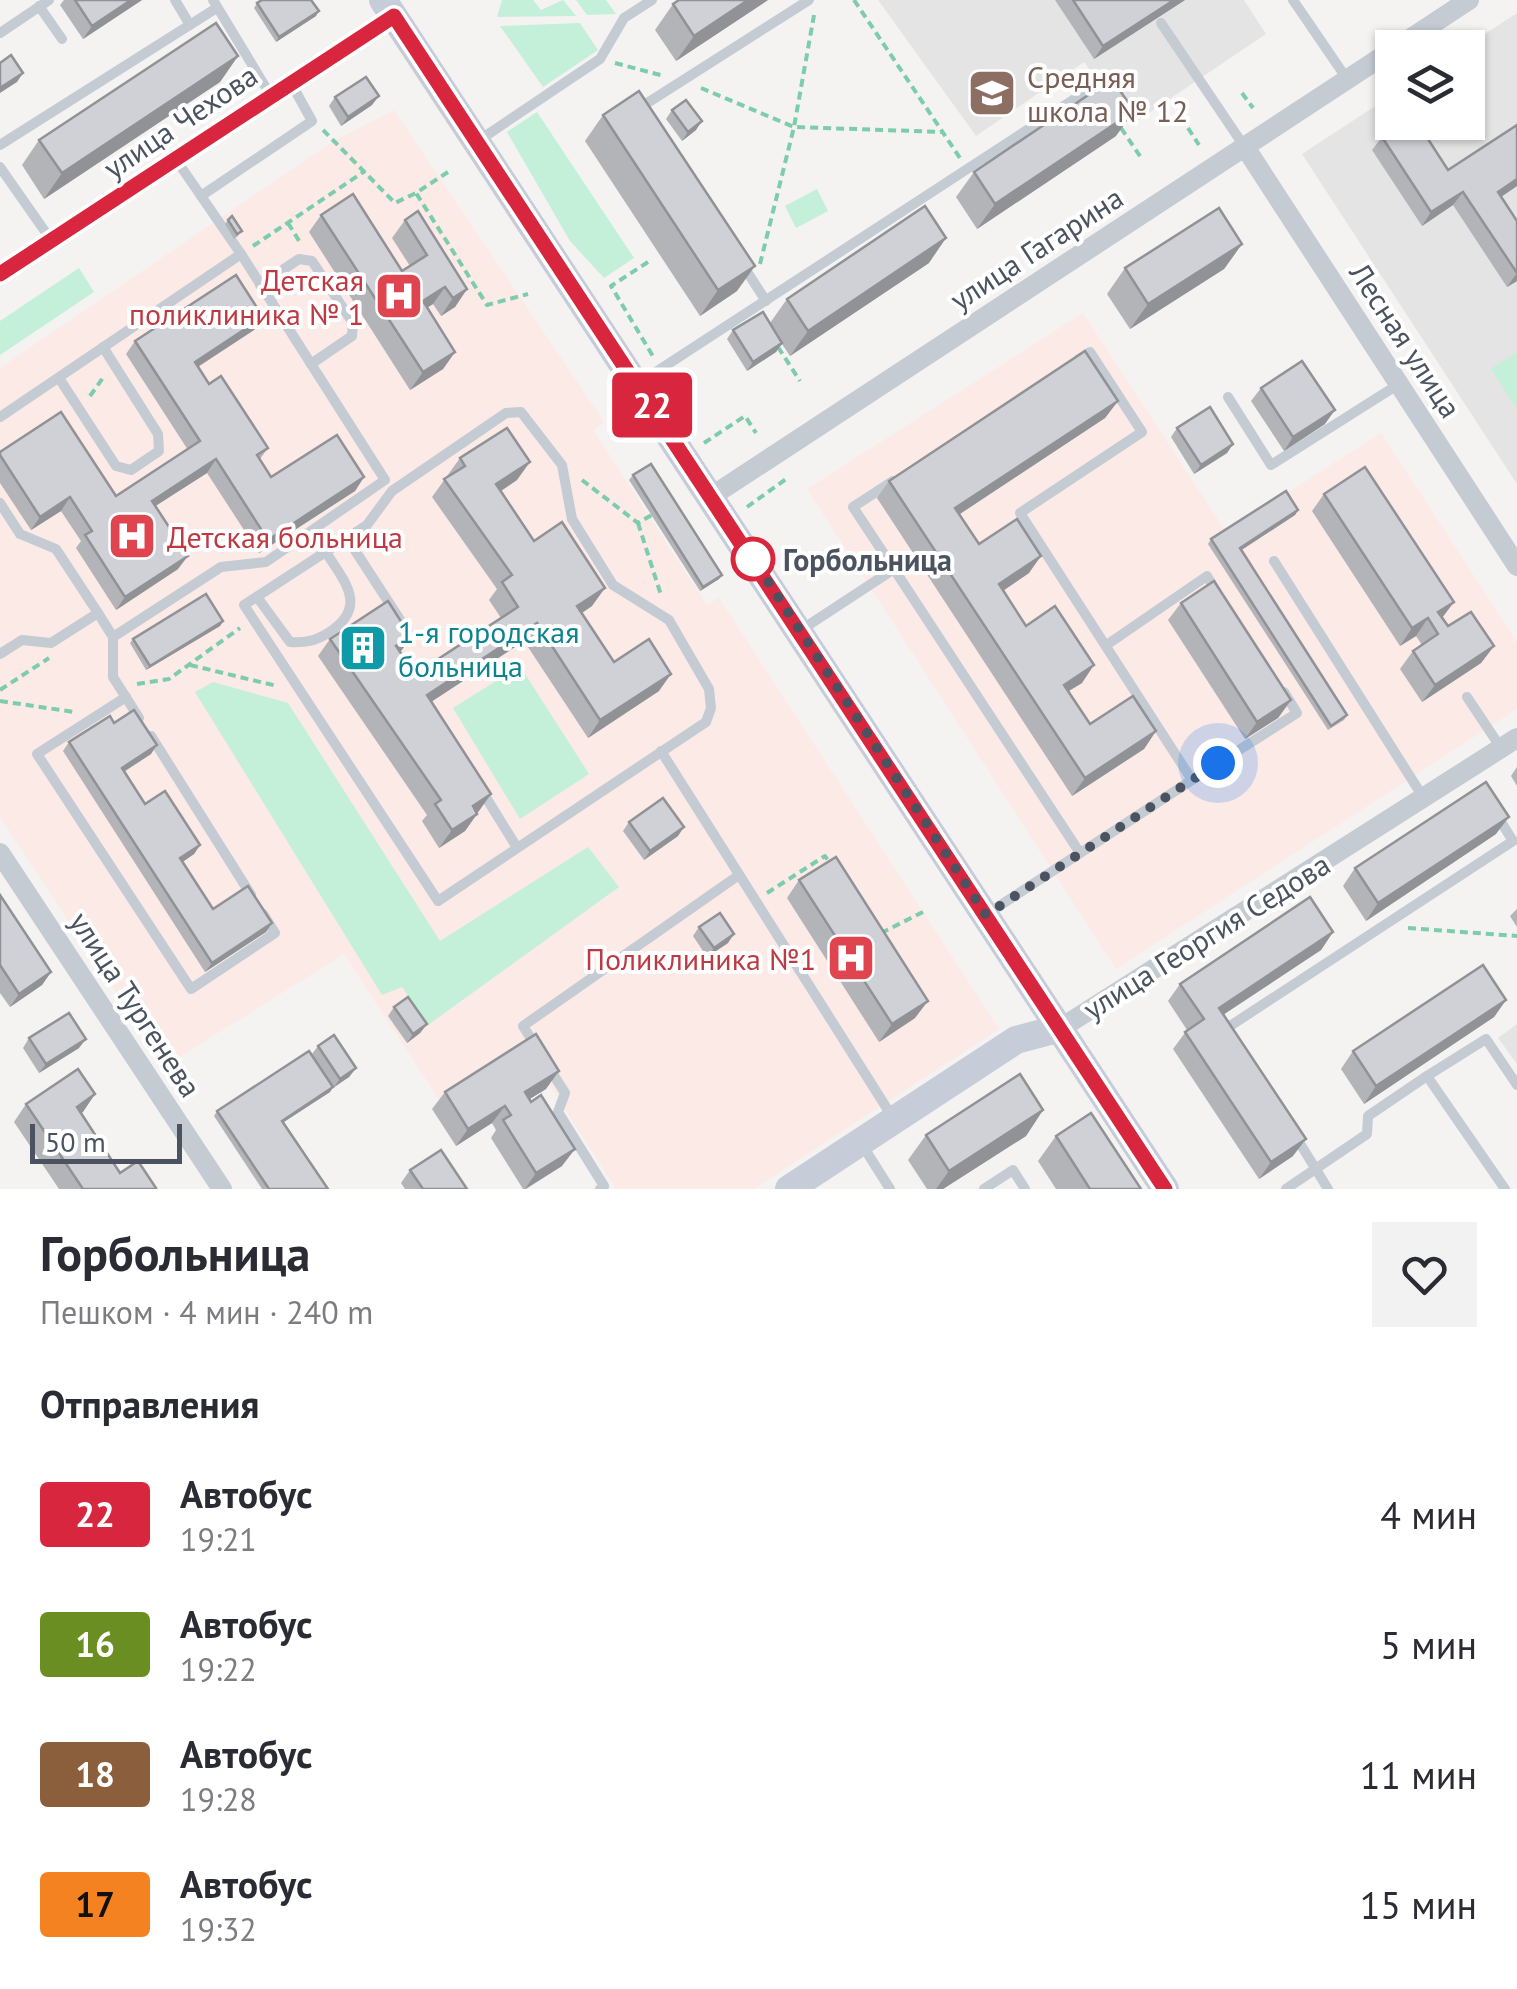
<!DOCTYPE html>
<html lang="ru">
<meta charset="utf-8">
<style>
:root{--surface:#fff;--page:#f2f2f3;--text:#2b2b33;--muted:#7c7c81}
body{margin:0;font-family:"PT Sans",sans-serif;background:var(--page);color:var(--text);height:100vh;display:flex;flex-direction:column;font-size:38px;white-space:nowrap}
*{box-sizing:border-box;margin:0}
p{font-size:32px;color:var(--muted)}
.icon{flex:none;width:55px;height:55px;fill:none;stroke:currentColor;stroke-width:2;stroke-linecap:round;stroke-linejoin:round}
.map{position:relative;height:1189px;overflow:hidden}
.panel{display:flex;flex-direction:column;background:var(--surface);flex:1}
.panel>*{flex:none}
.badge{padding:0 20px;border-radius:8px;font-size:35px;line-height:65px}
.controls{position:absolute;left:1375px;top:30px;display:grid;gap:20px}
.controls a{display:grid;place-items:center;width:110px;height:110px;border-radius:0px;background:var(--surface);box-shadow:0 2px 8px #0004;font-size:50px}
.scale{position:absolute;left:30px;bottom:25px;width:152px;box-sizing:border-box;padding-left:10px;border:5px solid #4a535f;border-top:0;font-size:28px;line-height:35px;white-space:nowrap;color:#4a535f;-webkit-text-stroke:8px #fff;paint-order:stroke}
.you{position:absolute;width:50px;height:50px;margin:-25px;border:8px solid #fff;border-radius:50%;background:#1a73e8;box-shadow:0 0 0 15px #1a73e833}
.map>.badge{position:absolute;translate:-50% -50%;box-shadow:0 0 0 5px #fff}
h2{padding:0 40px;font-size:38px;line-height:90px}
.round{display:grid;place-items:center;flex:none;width:105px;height:105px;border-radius:0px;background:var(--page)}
.overview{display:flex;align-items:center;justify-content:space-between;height:170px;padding:0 40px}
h1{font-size:48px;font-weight:700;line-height:75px}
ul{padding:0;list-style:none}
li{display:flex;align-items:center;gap:30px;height:130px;padding:0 40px}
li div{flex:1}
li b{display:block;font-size:38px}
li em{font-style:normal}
li .badge{min-width:110px;font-weight:700;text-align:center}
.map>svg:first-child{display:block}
</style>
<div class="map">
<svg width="1517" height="1189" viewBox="0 0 1517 1189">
<rect width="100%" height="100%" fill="#f4f3f2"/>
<g fill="#e5e4e4">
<polygon points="878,0 1244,0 1266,34 1131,125 1084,62 976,136"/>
<polygon points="1517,13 1517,484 1302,154 1392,95 1392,122 1468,122 1465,47"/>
<polygon points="1517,1024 1517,1064 1498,1038"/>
</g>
<g fill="#fbeae6">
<polygon points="394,110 604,422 593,430 707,605 719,598 999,1029 754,1189 616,1189 525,1047 440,1101 344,954 165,1066 0,817 0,368 335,140"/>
<polygon points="1083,313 1226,532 1381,433 1517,642 1517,709 1116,969 807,489"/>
</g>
<g fill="#c4efd9">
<polygon points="502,0 533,0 541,10 563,0 576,16 497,17"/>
<polygon points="576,0 606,0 616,14 587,15"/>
<polygon points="580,23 598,50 543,87 500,26"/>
<polygon points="537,112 634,258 604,278 570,241 507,132"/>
<polygon points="817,189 828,211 796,228 785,206"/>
<polygon points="79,268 94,292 0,355 0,321"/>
<polygon points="1517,352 1517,409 1491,369"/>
<polygon points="520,666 589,774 520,819 453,708"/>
<polygon points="213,682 288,703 440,941 588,847 619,887 428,1025 402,987 382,995 195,692"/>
</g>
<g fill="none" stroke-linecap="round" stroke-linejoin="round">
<g stroke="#7dccad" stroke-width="4" stroke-dasharray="8 5" stroke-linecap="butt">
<polyline points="854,0 960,158"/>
<polyline points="615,63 664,76"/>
<polyline points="701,88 794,127 943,132"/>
<polyline points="1242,93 1253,108"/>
<polyline points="1121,128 1142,159"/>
<polyline points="1188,128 1199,145"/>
<polyline points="323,130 395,203 416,193"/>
<polyline points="448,172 416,193 487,305 528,294"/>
<polyline points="288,223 301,244"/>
<polyline points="253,246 365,171"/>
<polyline points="648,262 611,286 654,358"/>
<polyline points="760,264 794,127 814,15"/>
<polyline points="778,347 800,381"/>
<polyline points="90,396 105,375"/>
<polyline points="704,443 745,416 756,433"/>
<polyline points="582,480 638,523 655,513"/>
<polyline points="747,507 786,479"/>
<polyline points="638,523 661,595"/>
<polyline points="190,665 277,686"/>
<polyline points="137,684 169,679 240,628"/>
<polyline points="0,690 49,658"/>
<polyline points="0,701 74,712"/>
<polyline points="767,893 825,856 829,862"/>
<polyline points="1408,928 1517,936"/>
<polyline points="881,933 923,912"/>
</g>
<g stroke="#c4cbd3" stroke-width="10">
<polyline points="175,0 190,25"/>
<polyline points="213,0 271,96"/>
<polyline points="1293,0 1347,79"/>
<polyline points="39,6 62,39"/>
<polyline points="1161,23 1244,146"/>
<polyline points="0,33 49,0"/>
<polyline points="643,111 641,107 809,0"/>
<polyline points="478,141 600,59 624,18 652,0"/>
<polyline points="0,145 215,9"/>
<polyline points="0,167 51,240"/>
<polyline points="201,196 312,121 291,83"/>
<polyline points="742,264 766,301"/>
<polyline points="260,285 299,259 312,261 353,323 352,336 311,364"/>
<polyline points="59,378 116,466 131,470 159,451 158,434 103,347"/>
<polyline points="639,383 1093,87"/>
<polyline points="1228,397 1271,465 1399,384"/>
<polygon points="521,412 562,465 572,519 613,585 669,620 709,689 711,708 706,722 438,901 244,605 367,525 392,491 506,413"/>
<polyline points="0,417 241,254 177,161"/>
<polyline points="0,503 20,534 56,549 98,613 113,637 113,677 139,718"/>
<polyline points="347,538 408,632"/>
<polyline points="1274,561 1423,797"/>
<polyline points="894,569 1080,853"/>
<path d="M257,597l33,45c15,1 25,-1 38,-9 41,-26 17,-51 -3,-82"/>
<polyline points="801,630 894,569 853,507 893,481"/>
<polyline points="113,637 221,567 266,562 385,480 241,254"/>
<polyline points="1108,644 1207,576 1216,591"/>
<polyline points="0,654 22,640 51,643 98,613"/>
<polyline points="126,697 37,754 191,989 275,933 263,914"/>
<polyline points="1467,697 1501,748"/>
<polyline points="151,736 251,895"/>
<polyline points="661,751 893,1118"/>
<polyline points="1192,780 1297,713 1284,692"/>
<polyline points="482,791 516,846"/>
<polyline points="987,914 1192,780 1020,513 1142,432 1090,352 1079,359"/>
<polyline points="1231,1034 1227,1028 1513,841 1498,817"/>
<polyline points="537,1048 523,1026 739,875"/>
<polyline points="548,1066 565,1093 558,1112 604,1186 600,1189"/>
<polyline points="1427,1076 1486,1039 1517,1085"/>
<polyline points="1296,1137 1328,1189"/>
<polyline points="861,1143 890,1189"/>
<polyline points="984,1189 1013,1170 1025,1189"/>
<polyline points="1286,1189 1367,1134 1368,1116 1427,1076 1505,1189"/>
</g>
<g stroke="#c4cbd3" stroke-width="20">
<polyline points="1396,48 1469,0"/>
<polyline points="1245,147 1517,566"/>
<polyline points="0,274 394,16"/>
<polyline points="712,496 1392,50"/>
<polyline points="0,853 222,1189"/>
<polyline points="1061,1028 1517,738"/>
</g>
<g stroke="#c6cdd9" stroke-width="28">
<polyline points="383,0 1165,1189"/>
<polyline points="789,1189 1016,1040 1061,1028"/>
</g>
</g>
<g fill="#b2b4b8">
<polygon points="64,0 142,0 83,39 60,5"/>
<polygon points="768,0 676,61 655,30 673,4"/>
<polygon points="1055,0 1185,0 1094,59"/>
<polygon points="257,3 316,16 276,42 254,8"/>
<polygon points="238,56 220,82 44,199 22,165 39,140"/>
<polygon points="335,97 372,105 341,126 329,106"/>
<polygon points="672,110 696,130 682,141 666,119"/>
<polygon points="603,115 737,291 700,316 585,141"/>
<polygon points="1517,125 1517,186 1501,197 1517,221 1517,281 1507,287 1453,205 1422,226 1372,150 1382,137 1448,170"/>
<polygon points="1116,136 977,229 956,197 974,172"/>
<polygon points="321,215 402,271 410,266 392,238 405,220 467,289 455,307 441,316 433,304 427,308 455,352 443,369 410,390 309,232"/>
<polygon points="228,220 239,235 234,239 225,224"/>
<polygon points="1242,244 1224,269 1130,329 1107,294 1125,268"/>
<polygon points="929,263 790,356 782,344 776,352 747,371 727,339 733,330 770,323 787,299"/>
<polygon points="263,317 254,330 198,367 209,384 268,448 260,459 271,477 364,477 355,491 259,553 207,473 155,506 178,569 116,610 76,548 81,541 61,511 31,530 0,483 0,452 116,496 188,450 126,354 135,341"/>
<polygon points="1261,388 1325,424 1284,451 1251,401"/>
<polygon points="1118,401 1105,418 960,514 979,544 1029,573 1003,591 1026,626 1082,683 1068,691 1090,724 1156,731 1144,749 1072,796 877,498 889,481"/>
<polygon points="1177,428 1233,444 1227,453 1194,474 1171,437"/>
<polygon points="460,458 517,480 501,491 534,541 592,606 582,613 614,662 659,691 588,738 524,641 431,702 479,811 465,831 439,848 422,821 427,815 318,656 330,639 411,637 400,652 415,674 501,618 489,600 497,589 432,497"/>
<polygon points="633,475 719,579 700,591 629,480"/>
<polygon points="1324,494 1454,602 1442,618 1448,626 1494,646 1481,663 1422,702 1400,669 1413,651 1422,645 1416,636 1400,646 1312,511"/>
<polygon points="1298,510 1295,515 1241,550 1347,715 1344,720 1328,730 1208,544 1211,539"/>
<polygon points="1181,603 1291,700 1278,718 1245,739 1168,620"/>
<polygon points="223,621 220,626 146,670 130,643 133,639"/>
<polygon points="114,723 151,754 124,772 145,804 200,845 194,854 182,862 213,909 272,923 266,932 205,972 63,751 69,742"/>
<polygon points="1517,767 1517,786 1511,776"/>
<polygon points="629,822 678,836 644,860 623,831"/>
<polygon points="1496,834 1366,921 1343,886 1355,868"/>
<polygon points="799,880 915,1018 879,1042 787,898"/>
<polygon points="0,895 51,972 42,985 10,1007 0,993"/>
<polygon points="1517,909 1517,927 1510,916"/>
<polygon points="699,927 728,943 707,957 693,936"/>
<polygon points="1333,932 1321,950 1223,1015 1293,1156 1259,1179 1173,1049 1187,1030 1168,1001 1180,984"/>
<polygon points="1506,1000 1494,1017 1364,1104 1341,1069 1353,1051"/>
<polygon points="394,1007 427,1024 420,1033 407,1043 388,1016"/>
<polygon points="29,1038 79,1048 39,1073 23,1048"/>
<polygon points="318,1046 356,1068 349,1077 333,1087 330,1092 284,1122 328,1189 262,1189 214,1116 217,1111 312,1054"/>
<polygon points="546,1089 529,1099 562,1166 526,1189 523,1189 491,1138 496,1130 492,1123 456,1146 432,1109 445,1092"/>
<polygon points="95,1094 81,1114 120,1173 155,1189 59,1189 14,1122 26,1104"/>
<polygon points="1043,1110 1026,1136 943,1189 927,1189 908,1160 926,1135"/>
<polygon points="1056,1136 1141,1189 1056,1189 1038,1161"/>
<polygon points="410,1170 467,1189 405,1189 401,1183"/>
</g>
<g fill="#919296">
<polygon points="131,0 142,0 83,39 92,26"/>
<polygon points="748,0 768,0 676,61 694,36"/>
<polygon points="1174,0 1185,0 1094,59 1103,46"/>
<polygon points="319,11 316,16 276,42 279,37"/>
<polygon points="238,56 220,82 44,199 62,173"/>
<polygon points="23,73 17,82 0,93 0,88"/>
<polygon points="379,96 372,105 341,126 348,117"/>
<polygon points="1134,111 1116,136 977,229 995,204"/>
<polygon points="702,121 696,130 682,141 688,132"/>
<polygon points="1517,179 1517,186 1489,205 1498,192"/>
<polygon points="1463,192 1453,205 1422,226 1431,212"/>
<polygon points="946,238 929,263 790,356 808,331"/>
<polygon points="1242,244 1224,269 1130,329 1148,304"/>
<polygon points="755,266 737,291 700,316 718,290"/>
<polygon points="1517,273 1517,281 1507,287"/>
<polygon points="445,287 433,304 410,318 423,301"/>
<polygon points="467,289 455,307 441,316 453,298"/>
<polygon points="263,317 254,330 185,375 195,362"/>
<polygon points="782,343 776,352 747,371 753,362"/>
<polygon points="455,352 443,369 410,390 423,372"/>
<polygon points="1118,401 1105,418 943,525 955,508"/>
<polygon points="1335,410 1325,424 1284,451 1293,437"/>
<polygon points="1233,444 1227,453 1194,474 1201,465"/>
<polygon points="216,459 207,473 143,514 152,501"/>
<polygon points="530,462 517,480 484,502 496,484"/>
<polygon points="364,477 355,491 259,553 268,540"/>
<polygon points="70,497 61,511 31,530 40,517"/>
<polygon points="1298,510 1295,515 1237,553 1240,548"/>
<polygon points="188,556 178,569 116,610 125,597"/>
<polygon points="1041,556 1029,573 986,602 999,584"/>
<polygon points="722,575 719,579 700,591 703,587"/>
<polygon points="605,588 592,606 565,624 577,606"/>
<polygon points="1454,602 1441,619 1438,612"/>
<polygon points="1428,618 1416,636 1400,646 1412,628"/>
<polygon points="223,621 220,626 146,670 150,666"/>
<polygon points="537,623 524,641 414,713 427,695"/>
<polygon points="411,637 399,654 396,646"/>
<polygon points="1494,646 1481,663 1422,702 1435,685"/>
<polygon points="1094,665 1082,683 1051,702 1064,685"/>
<polygon points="671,674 659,691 588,738 600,720"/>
<polygon points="1291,700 1278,718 1245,739 1257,722"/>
<polygon points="1156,731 1144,749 1072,796 1085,778"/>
<polygon points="157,745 151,754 115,777 122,768"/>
<polygon points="491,794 479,811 460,824 473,806"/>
<polygon points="477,814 465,831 439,848 452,830"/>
<polygon points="1509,817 1496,834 1366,921 1378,903"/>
<polygon points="684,827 678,836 644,860 650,851"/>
<polygon points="200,845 194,854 174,868 180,858"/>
<polygon points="272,923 266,932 205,972 212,963"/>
<polygon points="1333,932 1321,950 1206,1026 1219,1008"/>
<polygon points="734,934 728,943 707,957 714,948"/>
<polygon points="51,972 42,985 10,1007 19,994"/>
<polygon points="1506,1000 1494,1017 1364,1104 1376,1086"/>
<polygon points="928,1001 915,1018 879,1042 892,1024"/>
<polygon points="427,1024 420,1033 407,1043 413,1034"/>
<polygon points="86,1039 79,1048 39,1073 46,1064"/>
<polygon points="356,1068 349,1077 333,1088 340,1079"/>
<polygon points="559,1071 546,1089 512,1110 525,1092"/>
<polygon points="333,1087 330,1092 279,1125 282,1121"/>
<polygon points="95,1094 83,1112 64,1125 77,1107"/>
<polygon points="505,1106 492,1123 456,1146 468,1129"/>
<polygon points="1043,1110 1026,1136 943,1189 936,1189 949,1171"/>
<polygon points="1306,1139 1293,1156 1259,1179 1271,1162"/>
<polygon points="575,1149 562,1166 525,1189 536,1173"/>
</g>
<g fill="#cfd1d6" stroke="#919296" stroke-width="2.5">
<polygon points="75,0 131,0 92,26"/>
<polygon points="262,0 311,0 319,11 279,37 257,3"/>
<polygon points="679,0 748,0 694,36 673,4"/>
<polygon points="1073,0 1174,0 1103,46"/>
<polygon points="216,23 238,56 62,173 39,140"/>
<polygon points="11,55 23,73 0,88 0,63"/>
<polygon points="366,77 379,96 348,117 335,97"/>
<polygon points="1112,79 1134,111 995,204 974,172"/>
<polygon points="639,91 755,266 718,290 603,115"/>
<polygon points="686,100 702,121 688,132 672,110"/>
<polygon points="1404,122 1417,122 1448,170 1517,125 1517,179 1498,192 1517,221 1517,273 1463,192 1431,212 1382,137"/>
<polygon points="353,194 402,271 427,255 405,220 418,211 467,289 453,298 445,287 423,301 455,352 423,372 321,215"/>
<polygon points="925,206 946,238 808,331 787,299"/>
<polygon points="1219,208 1242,244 1148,304 1125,268"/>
<polygon points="232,216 242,231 237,234 228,220"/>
<polygon points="236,275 263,317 195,362 209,384 221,376 268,448 257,455 271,477 337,435 364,477 268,540 216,459 152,501 188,556 125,597 85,535 92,531 70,497 40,517 0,455 0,452 61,412 116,496 200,441 135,341"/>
<polygon points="763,312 782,343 753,362 733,330"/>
<polygon points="1085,351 1118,401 955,508 979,544 1017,519 1041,556 999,584 1026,626 1055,606 1094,665 1064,685 1090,724 1133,696 1156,731 1085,778 889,481"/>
<polygon points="1302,361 1335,410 1293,437 1261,388"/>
<polygon points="1210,407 1233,444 1201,465 1177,428"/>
<polygon points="507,428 530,462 496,484 534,541 562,522 605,588 577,606 614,662 649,639 671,674 600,720 537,623 427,695 491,794 473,806 477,814 452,830 435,804 441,800 330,639 388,601 411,637 396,646 415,674 518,607 502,582 512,575 444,479 465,466 460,458"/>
<polygon points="651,464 722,575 703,587 633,475"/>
<polygon points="1365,467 1454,602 1438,612 1448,626 1471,612 1494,646 1435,685 1413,651 1438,634 1428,618 1412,628 1324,494"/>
<polygon points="1286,491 1298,510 1240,548 1347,715 1331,726 1211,539"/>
<polygon points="1214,581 1291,700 1257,722 1181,603"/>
<polygon points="206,594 223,621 150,666 133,639"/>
<polygon points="134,710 157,745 122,768 145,804 165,791 200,845 180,858 213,909 248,886 272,923 212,963 69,742 110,716 114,723"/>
<polygon points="1486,782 1509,817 1378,903 1355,868"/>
<polygon points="663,798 684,827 650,851 629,822"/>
<polygon points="836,857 928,1001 892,1024 799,880"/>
<polygon points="0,895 51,972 19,994 0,965"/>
<polygon points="1310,897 1333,932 1219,1008 1306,1139 1271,1162 1185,1032 1204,1019 1180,984"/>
<polygon points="720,913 734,934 714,948 699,927"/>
<polygon points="1483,965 1506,1000 1376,1086 1353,1051"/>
<polygon points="408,997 427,1024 413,1034 394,1007"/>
<polygon points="69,1013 86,1039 46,1064 29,1038"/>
<polygon points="536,1034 559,1071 525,1092 531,1102 541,1095 575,1149 536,1173 503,1120 511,1115 505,1106 468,1129 445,1092"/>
<polygon points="334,1035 356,1068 340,1079 318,1046"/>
<polygon points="309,1051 333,1087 282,1121 328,1189 269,1189 217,1111"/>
<polygon points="78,1069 95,1094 77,1107 120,1173 138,1161 156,1188 155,1189 83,1189 26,1104"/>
<polygon points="1020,1074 1043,1110 949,1171 926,1135"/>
<polygon points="1091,1113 1141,1189 1090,1189 1056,1136"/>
<polygon points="441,1150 467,1189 423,1189 410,1170"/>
</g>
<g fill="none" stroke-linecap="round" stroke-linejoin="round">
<g stroke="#fff" stroke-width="22">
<polyline id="line" points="0,274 394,16 1165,1189"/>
</g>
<use href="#line" stroke="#d7263d" stroke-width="15"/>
<polyline stroke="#4a535f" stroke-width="10" stroke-dasharray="0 18" points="753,559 746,548 986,915 1218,763"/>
</g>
<defs>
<g id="school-square" transform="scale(2.5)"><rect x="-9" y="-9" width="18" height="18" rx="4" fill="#8d6e63" stroke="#fff"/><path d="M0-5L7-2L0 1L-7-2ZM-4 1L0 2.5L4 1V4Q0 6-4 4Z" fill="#fff"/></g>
<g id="hospital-square" transform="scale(2.5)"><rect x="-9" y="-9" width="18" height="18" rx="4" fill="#e0444e" stroke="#fff"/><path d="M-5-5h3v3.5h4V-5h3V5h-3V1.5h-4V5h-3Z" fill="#fff"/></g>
<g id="building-square" transform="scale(2.5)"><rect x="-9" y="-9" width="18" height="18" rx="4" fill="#0f9aa8" stroke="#fff"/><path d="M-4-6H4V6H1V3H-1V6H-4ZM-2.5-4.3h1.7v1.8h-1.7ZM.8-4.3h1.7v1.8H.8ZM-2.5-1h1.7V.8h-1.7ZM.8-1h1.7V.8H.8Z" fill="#fff"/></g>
</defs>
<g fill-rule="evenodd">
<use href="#school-square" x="992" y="93"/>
<use href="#hospital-square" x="399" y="296"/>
<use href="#hospital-square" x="132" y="536"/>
<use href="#building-square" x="363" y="648"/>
<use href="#hospital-square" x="851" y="958"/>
</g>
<circle fill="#fff" stroke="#d7263d" stroke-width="5" cx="753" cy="559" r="20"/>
<g text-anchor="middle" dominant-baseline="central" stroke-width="8" stroke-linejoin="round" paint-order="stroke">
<g font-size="30" fill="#785e54" stroke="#fff" text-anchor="start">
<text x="1027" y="76">Средняя<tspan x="1027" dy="34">школа № 12</tspan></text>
</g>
<g font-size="30" fill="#4a535f" stroke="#fff">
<text transform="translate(180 121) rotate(-34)">улица Чехова</text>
<text transform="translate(1036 248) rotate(-33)">улица Гагарина</text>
<text transform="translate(1406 340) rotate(57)">Лесная улица</text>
<text transform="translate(1206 936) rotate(-32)">улица Георгия Седова</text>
<text transform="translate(136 1004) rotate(57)">улица Тургенева</text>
</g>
<g font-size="30" fill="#be3a42" stroke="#fff" text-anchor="end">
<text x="364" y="279">Детская<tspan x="364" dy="34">поликлиника № 1</tspan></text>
<text x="167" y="536" text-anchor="start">Детская больница</text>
<text x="816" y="958">Поликлиника №1</text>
</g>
<g font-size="30" font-weight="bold" fill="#4a535f" stroke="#fff" text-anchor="start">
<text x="783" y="559">Горбольница</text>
</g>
<g font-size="30" fill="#0d838f" stroke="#fff" text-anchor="start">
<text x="398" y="631">1-я городская<tspan x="398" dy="34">больница</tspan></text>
</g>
</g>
</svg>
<div class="controls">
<a><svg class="icon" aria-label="layers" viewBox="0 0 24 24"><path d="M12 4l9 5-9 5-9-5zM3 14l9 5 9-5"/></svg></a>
</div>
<div class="scale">50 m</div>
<div class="you" style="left:1218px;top:763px"></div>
<b class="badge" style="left:652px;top:405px;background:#d7263d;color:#fff">22</b>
</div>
<section class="panel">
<div class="overview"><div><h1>Горбольница</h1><p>Пешком · 4 мин · 240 m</p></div><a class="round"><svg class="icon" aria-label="heart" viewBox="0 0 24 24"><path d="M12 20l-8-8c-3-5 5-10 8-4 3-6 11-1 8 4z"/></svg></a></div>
<h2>Отправления</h2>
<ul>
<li><span class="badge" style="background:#d7263d;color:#fff">22</span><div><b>Автобус</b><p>19:21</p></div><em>4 мин</em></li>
<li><span class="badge" style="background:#6b8e23;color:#fff">16</span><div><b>Автобус</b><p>19:22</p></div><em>5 мин</em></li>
<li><span class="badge" style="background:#8b5e3c;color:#fff">18</span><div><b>Автобус</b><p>19:28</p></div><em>11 мин</em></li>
<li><span class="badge" style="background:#f58220;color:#111">17</span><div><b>Автобус</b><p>19:32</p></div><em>15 мин</em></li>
</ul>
</section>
